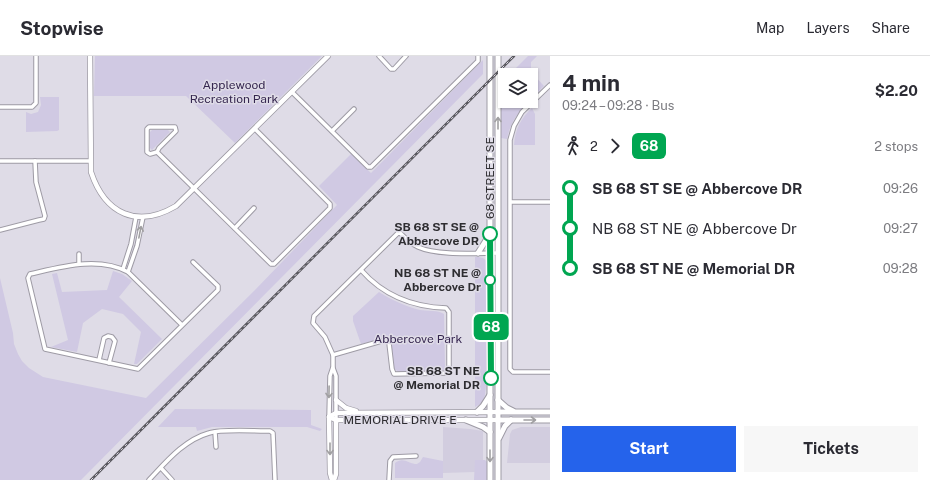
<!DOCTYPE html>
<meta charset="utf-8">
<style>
:root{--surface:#fff;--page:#f7f7f7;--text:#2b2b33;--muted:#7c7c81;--line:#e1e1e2;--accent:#2563eb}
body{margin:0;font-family:"Public Sans",sans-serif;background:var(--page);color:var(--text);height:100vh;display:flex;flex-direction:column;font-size:15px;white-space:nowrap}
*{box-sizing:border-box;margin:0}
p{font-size:13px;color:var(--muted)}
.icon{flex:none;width:22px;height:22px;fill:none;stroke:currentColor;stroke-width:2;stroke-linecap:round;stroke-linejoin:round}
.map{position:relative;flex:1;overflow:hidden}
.sheet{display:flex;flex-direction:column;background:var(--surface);width:380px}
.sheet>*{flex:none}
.badge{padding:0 8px;border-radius:6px;font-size:14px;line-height:26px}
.controls{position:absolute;left:498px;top:12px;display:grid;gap:8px}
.controls a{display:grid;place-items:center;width:40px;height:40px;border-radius:0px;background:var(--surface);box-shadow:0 1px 3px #0004;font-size:20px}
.map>.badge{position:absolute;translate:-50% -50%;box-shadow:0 0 0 2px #fff}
.legs{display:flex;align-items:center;gap:6px;height:44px;padding:0 12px;font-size:13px}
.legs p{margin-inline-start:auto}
.head{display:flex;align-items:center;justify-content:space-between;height:68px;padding:0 12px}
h1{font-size:22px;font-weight:700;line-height:30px}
.action{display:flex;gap:8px;margin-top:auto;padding:8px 12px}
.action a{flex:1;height:46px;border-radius:0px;background:var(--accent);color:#fff;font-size:16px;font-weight:700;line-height:46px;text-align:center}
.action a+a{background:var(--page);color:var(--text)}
ul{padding:0 12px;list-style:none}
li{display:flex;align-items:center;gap:14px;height:40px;font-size:15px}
li i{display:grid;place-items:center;width:6px;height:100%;margin:0 5px;background:currentColor}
li i::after{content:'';width:10px;height:10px;margin:-5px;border:3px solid;border-radius:50%;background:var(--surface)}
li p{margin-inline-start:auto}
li:first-child i{background:linear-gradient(#0000 50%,currentColor 0)}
li:last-child i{background:linear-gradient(currentColor 50%,#0000 0)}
header{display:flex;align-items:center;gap:24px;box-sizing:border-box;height:56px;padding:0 20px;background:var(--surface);border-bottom:1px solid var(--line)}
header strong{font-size:19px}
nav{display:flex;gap:22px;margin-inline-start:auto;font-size:14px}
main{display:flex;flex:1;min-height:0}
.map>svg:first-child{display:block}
</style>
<header>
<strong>Stopwise</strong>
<nav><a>Map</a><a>Layers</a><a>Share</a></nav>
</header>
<main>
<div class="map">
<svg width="550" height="424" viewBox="0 0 550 424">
<rect width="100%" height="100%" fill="#dfdce7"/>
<g fill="#d2cddf">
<polygon points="443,371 470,373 483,375 483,404 475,404 475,416 443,417"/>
<polygon points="521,371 550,371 550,407 507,407 510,378 512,374"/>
</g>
<g fill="#d0c9e3">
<polygon points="95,0 322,0 235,87 186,40 94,40"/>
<polygon points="528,0 537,0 531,6 531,16 544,30 531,43 531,19 509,19"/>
<polygon points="483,4 483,18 81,424 0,424 0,222 13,277 14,288 18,298 22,305 29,312 43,321 146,342 255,234 337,149 319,130 351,98 371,117"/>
<path d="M505,23v22h24c-11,11 -19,22 -22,38l-6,-1v-56z"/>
<polygon points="40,41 59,41 59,74 57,75 26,76 26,56 31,58 38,56 41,49"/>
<path d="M532,52l3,6v31h-21c1,-16 7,-27 18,-37z"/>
<polygon points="152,74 168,74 170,76 152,94 150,92 150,76"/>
<path d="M475,201c9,0 12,2 13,10v101l-3,27 -3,8 -7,4z"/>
<polygon points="113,215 122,218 132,225 119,241 162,283 137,308 134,308 141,276 123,258 102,253 83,267 77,296 51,291 68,284 52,218 57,217 62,236 107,234"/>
<path d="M379,236c13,8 26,14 41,18 7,1 18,0 24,4l1,52 -1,4 -4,1 -41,1 -5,-3 -3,-27 -2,-3 -6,-1 -22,6 -8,-23v-5z"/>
<polygon points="175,353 311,354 311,369 322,373 320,375 307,371 212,371 197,375 196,371 158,371"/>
<path d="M423,401l20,4v17h-48v-15c8,-7 14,1 22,1l3,-2z"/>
<polygon points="475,404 485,404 487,406 487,424 474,424"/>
</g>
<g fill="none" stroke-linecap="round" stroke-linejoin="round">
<g stroke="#9e9ba5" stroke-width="5.5">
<g id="minor">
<polyline points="379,0 391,13 394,13 406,0"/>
<polyline points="550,29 522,56 514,70 510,84 510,313 513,316 550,316"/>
<polyline points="292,36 368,111 371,111 478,5 478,0"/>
<polyline points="0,51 32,51 36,47 36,0"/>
<polygon points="149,71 175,71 176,75 159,92 157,96 150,98 147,96 147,73"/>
<polyline points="332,75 354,53"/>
<polyline points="157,96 271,208 274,208 330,152 330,148 255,73"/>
<polyline points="0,105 90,105"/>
<polyline points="511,146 550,146"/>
<polyline points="235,172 254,152"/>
<polyline points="0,174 39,164 44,163 45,160 36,126 35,105"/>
<polyline points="79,208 79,198"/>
<polyline points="123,213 131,188 136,161"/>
<polyline points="128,216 137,190 143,161"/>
<path d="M181,268l-53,-52c-30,-16 -67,-5 -98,2l-2,4 17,71 93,20 80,-79v-4l-25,-24"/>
<path d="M333,299l52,-15 4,3 3,26 2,5 52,-1 3,-2v-59l-3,-4c-34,-1 -63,-13 -85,-38"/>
<polyline points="99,304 104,282 108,280 112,281 115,285 109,307"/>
<polyline points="333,312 336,320 336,364"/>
<path d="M329,361l1,-41 3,-9v-12l-8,-18 -12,-14 1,-7 85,-84c6,6 12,12 19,15 20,9 58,6 80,6"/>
<polyline points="215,376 216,391"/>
<polyline points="161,412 172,424"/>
<path d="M149,424c17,-18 35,-40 60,-47 13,-4 41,-2 56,-2h5l3,2 2,47"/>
<polyline points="389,424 390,405 393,401 416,400"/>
</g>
</g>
<g stroke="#9e9ba5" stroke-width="6">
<g id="tertiary">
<path d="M90,0l1,116c14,42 46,57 85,34l152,-150"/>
<polyline points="336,344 346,352 356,355"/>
<polyline points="329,361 336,357 498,356"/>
<polyline points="329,361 336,364 498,364"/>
<polyline points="329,361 330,417 332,424"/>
<polyline points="334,424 336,418 336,364"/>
</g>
</g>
<g stroke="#9e9ba5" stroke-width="7">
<g id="secondary">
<polyline points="490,0 490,424"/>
<polyline points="478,197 490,178"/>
<polyline points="498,344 507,352 513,355"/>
<polyline points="477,356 483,350 490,339"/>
<polyline points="498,356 550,356"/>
<polyline points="466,364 483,371 490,376"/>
<polyline points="498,364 550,364"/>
<polyline points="499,382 505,370 511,364"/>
<polyline points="498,424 498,0"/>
</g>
</g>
<use href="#minor" stroke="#fff" stroke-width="3.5"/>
<use href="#tertiary" stroke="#fff" stroke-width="4.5"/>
<use href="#secondary" stroke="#fff" stroke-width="5"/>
<g stroke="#59585e" stroke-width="2.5">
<polyline id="rail" points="91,424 514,0"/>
</g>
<use href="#rail" stroke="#dfdce7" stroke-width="1" stroke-dasharray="3" stroke-linecap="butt"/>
</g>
<defs><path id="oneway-shaft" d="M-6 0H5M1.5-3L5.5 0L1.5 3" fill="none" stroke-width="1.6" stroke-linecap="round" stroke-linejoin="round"/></defs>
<g stroke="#a1a0a2">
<use href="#oneway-shaft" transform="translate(498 67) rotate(-90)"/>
<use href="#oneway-shaft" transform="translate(140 176) rotate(-79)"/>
<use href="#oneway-shaft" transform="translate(329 336) rotate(91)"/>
<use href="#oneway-shaft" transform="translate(530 364)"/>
<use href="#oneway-shaft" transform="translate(330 393) rotate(90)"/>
<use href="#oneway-shaft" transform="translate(490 400) rotate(90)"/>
</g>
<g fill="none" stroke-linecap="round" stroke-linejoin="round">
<g stroke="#fff" stroke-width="9">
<polyline id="line-1" points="490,178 491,322"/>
</g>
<use href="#line-1" stroke="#00a651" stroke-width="6"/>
</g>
<g fill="#fff" stroke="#00a651" stroke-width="2">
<circle cx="490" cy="178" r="7"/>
<circle cx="490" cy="224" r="5"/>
<circle cx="491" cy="322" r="7"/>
</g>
<g text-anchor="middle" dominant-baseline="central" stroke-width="3" stroke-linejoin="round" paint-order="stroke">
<g font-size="12" fill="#362750" stroke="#dfdce7">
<text x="234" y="29">Applewood<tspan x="234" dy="14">Recreation Park</tspan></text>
<text x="418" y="283">Abbercove Park</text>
</g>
<g font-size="12" fill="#2e2d31" stroke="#dfdce7">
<text transform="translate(490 122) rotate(-90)">68 STREET SE</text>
<text x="400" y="364">MEMORIAL DRIVE E</text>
</g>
<g font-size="12" font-weight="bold" fill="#2e2d31" stroke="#dfdce7" text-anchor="end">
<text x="479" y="171">SB 68 ST SE @<tspan x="479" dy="14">Abbercove DR</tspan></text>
<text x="481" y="217">NB 68 ST NE @<tspan x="481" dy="14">Abbercove Dr</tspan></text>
<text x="480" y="315">SB 68 ST NE<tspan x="480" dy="14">@ Memorial DR</tspan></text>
</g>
</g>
</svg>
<div class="controls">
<a><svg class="icon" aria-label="layers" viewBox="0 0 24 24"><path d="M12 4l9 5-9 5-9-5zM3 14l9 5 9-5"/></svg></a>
</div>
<b class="badge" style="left:491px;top:271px;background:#00a651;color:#fff">68</b>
</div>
<section class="sheet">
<div class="head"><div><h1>4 min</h1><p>09:24 – 09:28 · Bus</p></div><b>$2.20</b></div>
<div class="legs"><svg class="icon" aria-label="walk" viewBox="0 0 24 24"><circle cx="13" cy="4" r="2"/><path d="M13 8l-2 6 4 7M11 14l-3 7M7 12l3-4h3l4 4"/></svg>2<svg class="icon" aria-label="forward" viewBox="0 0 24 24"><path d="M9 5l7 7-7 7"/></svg><b class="badge" style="background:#00a651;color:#fff">68</b><p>2 stops</p></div>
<ul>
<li><i style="color:#00a651"></i><b>SB 68 ST SE @ Abbercove DR</b><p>09:26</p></li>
<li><i style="color:#00a651"></i><span>NB 68 ST NE @ Abbercove Dr</span><p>09:27</p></li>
<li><i style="color:#00a651"></i><b>SB 68 ST NE @ Memorial DR</b><p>09:28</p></li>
</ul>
<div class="action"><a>Start</a><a>Tickets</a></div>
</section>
</main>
